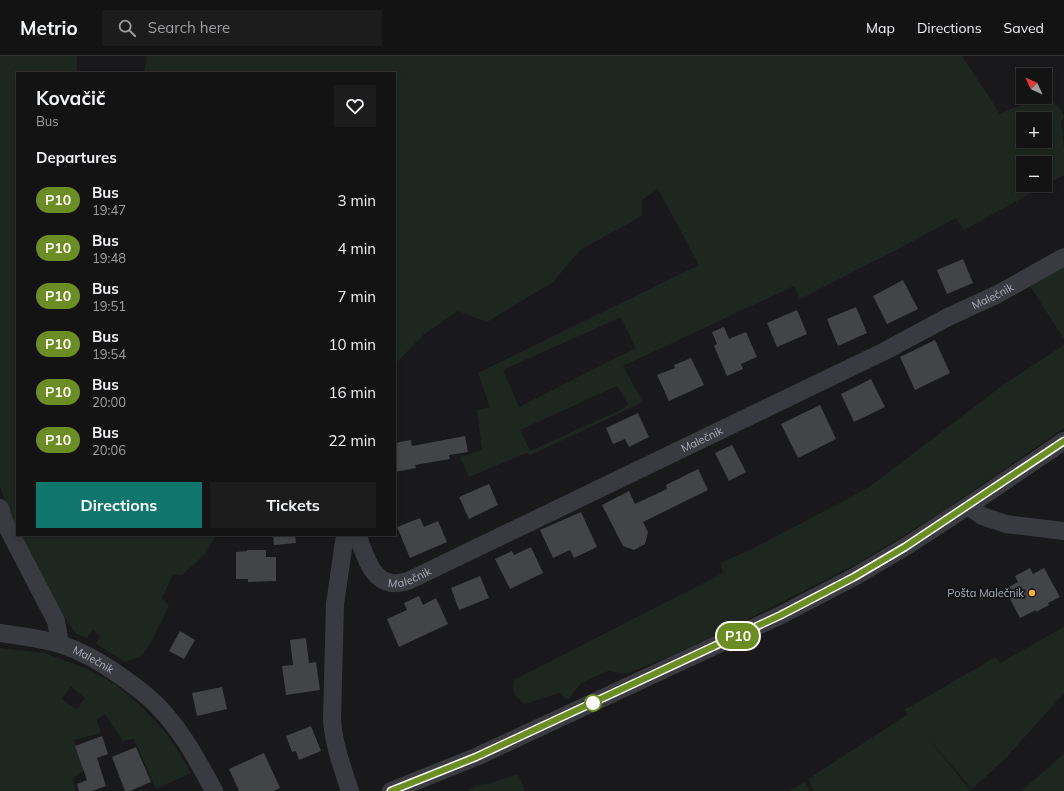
<!DOCTYPE html>
<meta charset="utf-8">
<style>
:root{--surface:#131314;--page:#1c1c1d;--text:#f1f3f6;--muted:#9d9ea0;--line:#323234;--accent:#0f766e}
body{margin:0;font-family:Mulish,sans-serif;background:var(--page);color:var(--text);height:100vh;display:flex;flex-direction:column;font-size:15px;white-space:nowrap}
*{box-sizing:border-box;margin:0}
p{font-size:13px;color:var(--muted)}
.icon{flex:none;width:22px;height:22px;fill:none;stroke:currentColor;stroke-width:2;stroke-linecap:round;stroke-linejoin:round}
.map{position:relative;flex:1;overflow:hidden}
.details{position:absolute;left:16px;top:16px;width:380px;height:464px;display:flex;flex-direction:column;background:var(--surface);border-radius:0px;box-shadow:0 2px 6px #0003,0 0 0 1px var(--line)}
.details>*{flex:none}
.badge{padding:0 8px;border-radius:13px;font-size:14px;line-height:26px}
.needle{width:26px;rotate:314deg}
.controls{position:absolute;left:1016px;top:12px;display:grid;gap:8px}
.controls a{display:grid;place-items:center;width:36px;height:36px;border-radius:0px;background:var(--surface);box-shadow:0 2px 6px #0003,0 0 0 1px var(--line);font-size:20px}
.map>.badge{position:absolute;translate:-50% -50%;box-shadow:0 0 0 2px #fff}
h2{padding:0 20px;font-size:15px;line-height:36px}
.round{display:grid;place-items:center;flex:none;width:42px;height:42px;border-radius:0px;background:var(--page)}
.overview{display:flex;align-items:center;justify-content:space-between;height:68px;padding:0 20px}
h1{font-size:19px;font-weight:700;line-height:30px}
.button{display:flex;gap:8px;margin-top:auto;padding:8px 20px}
.button a{flex:1;height:46px;border-radius:0px;background:var(--accent);color:#fff;font-size:16px;font-weight:700;line-height:46px;text-align:center}
.button a+a{background:var(--page);color:var(--text)}
ul{padding:0;list-style:none}
li{display:flex;align-items:center;gap:12px;height:48px;padding:0 20px}
li div{flex:1}
li b{display:block;font-size:15px}
li em{font-style:normal}
li .badge{min-width:44px;font-weight:700;text-align:center}
header{display:flex;align-items:center;gap:24px;box-sizing:border-box;height:56px;padding:0 20px;background:var(--surface);border-bottom:1px solid var(--line)}
header strong{font-size:19px}
nav{display:flex;gap:22px;margin-inline-start:auto;font-size:14px}
.search{width:280px;height:36px;background:var(--page);display:flex;align-items:center;gap:10px;box-sizing:border-box;padding:0 14px;border-radius:0px;color:var(--muted);font-size:15px}
.map>svg:first-child{display:block}
</style>
<header>
<strong>Metrio</strong>
<div class="search"><svg class="icon" aria-label="search" viewBox="0 0 24 24"><circle cx="10" cy="10" r="6"/><path d="M15 15l6 6"/></svg>Search here</div>
<nav><a>Map</a><a>Directions</a><a>Saved</a></nav>
</header>
<div class="map">
<svg width="1064" height="735" viewBox="0 0 1064 735">
<rect width="100%" height="100%" fill="#19191b"/>
<g fill="#1e271f" fill-rule="evenodd">
<polygon points="0,0 77,0 77,17 17,17 17,479 216,479 206,497 182,519 173,518 162,542 169,550 150,588 142,600 125,606 96,588 100,580 93,574 87,582 75,577 43,528 17,482 0,430"/>
<path d="M146,0h816l31,47 6,11 42,-17h4v-1c7,5 19,13 19,22l-3,4 3,27v26l-100,55 -8,-12 -56,30 -100,51 -6,-13 -171,80 20,36 -112,53 -5,-2 -57,24 -9,-20 22,-7 -5,-40 13,-3 -12,-34 221,-108 -41,-76 -16,11v16l-62,34 -27,32 -66,40 -29,-11 -35,24 -28,29v-291h-250zM1023,63h22v22h-22zM1023,107h22v22h-22zM621,261l15,31 -117,59 -16,-37zM617,330l11,18 -5,5 -93,42 -10,-21z"/>
<polygon points="1064,209 1064,283 1030,230"/>
<path d="M1064,289v83l-125,86 -81,49 -127,65 -67,31 -38,15 -18,-3 -27,12 -13,17 -9,-7 -34,11c-11,-8 -13,-11 -11,-24l209,-107 -3,-10 32,-14 116,-61 135,-103z"/>
<polygon points="1064,571 1064,637 1006,702 972,733 926,680 971,735 814,735 808,723 908,658 904,654 996,601 1000,607"/>
<path d="M0,592l44,5 41,15 30,16 29,25 22,24 13,20 12,20 -35,16 -22,-50 -11,2 -18,-27 -8,6 4,13 -27,7 10,30 -12,9 4,12h-76zM71,630l14,12 -8,12 -15,-11z"/>
<polygon points="1064,698 1064,735 1021,735"/>
<polygon points="518,718 525,735 467,735 476,730 494,726"/>
<polygon points="805,726 810,735 790,735"/>
</g>
<g fill="#434448">
<polygon points="963,203 973,227 947,238 937,214"/>
<polygon points="903,224 918,253 887,268 873,240"/>
<polygon points="856,251 867,277 838,290 827,263"/>
<polygon points="797,254 807,278 777,291 767,267"/>
<polygon points="724,271 729,283 746,276 757,301 741,308 743,313 727,320 714,290 717,288 712,276"/>
<polygon points="935,284 950,317 915,334 900,301"/>
<polygon points="691,302 704,329 669,345 657,319 675,312 674,309"/>
<polygon points="871,323 885,351 854,366 841,338"/>
<polygon points="820,349 836,383 798,402 781,368"/>
<polygon points="638,357 649,381 629,391 625,383 613,388 606,372"/>
<polygon points="465,380 468,396 449,399 450,403 415,409 416,412 395,416 395,387 411,384 412,390"/>
<polygon points="732,389 746,416 729,425 715,397"/>
<polygon points="698,413 708,434 643,466 648,476 645,488 634,494 623,490 602,449 629,435 635,448 667,433 666,429"/>
<polygon points="489,428 498,449 469,463 459,441"/>
<polygon points="581,456 597,491 574,502 570,494 553,502 540,474"/>
<polygon points="420,462 424,471 438,465 447,486 410,502 397,471"/>
<polygon points="273,479 295,479 296,487 274,489"/>
<polygon points="531,491 543,517 510,533 495,503 512,495 514,499"/>
<polygon points="247,494 266,494 266,501 276,501 276,525 248,526 248,523 236,523 236,496 247,495"/>
<polygon points="1030,512 1033,518 1044,512 1060,541 1048,547 1049,549 1036,556 1036,554 1020,562 1005,533 1018,526 1015,520"/>
<polygon points="480,520 489,542 459,554 451,532"/>
<polygon points="419,540 423,549 436,542 448,568 399,591 387,563 407,554 404,547"/>
<polygon points="180,575 195,584 184,603 169,595"/>
<polygon points="306,582 309,607 316,606 320,634 286,639 282,610 293,609 290,584"/>
<polygon points="222,631 227,653 197,660 192,637"/>
<polygon points="311,670 321,695 299,704 296,695 292,696 286,680"/>
<polygon points="102,680 108,698 97,702 106,730 92,735 79,735 77,728 87,724 75,690"/>
<polygon points="136,691 151,726 130,735 125,735 112,701"/>
<polygon points="264,697 280,732 274,735 239,735 229,713"/>
</g>
<g fill="none" stroke-linecap="round" stroke-linejoin="round">
<g stroke="#3a3b41" stroke-width="18">
<polyline points="968,450 982,460 1006,468 1064,475"/>
<polyline points="0,452 4,465 56,565 60,588"/>
<path d="M345,479l-10,69 -3,116c2,25 10,47 18,71"/>
<path id="s1" d="M357,479c8,18 13,45 35,48 5,1 11,-1 16,-2l477,-230 63,-34 50,-23 66,-37"/>
<path id="s2" d="M0,577c20,3 40,5 60,11 21,7 41,18 59,31 10,7 20,14 29,22 29,25 48,60 66,94"/>
<polyline points="391,735 476,701 781,559 854,521 905,491 968,450 1064,385"/>
</g>
</g>
<g fill="none" stroke-linecap="round" stroke-linejoin="round">
<g stroke="#fff" stroke-width="9">
<polyline id="line" points="391,735 476,701 781,559 854,521 905,491 1064,385"/>
</g>
<use href="#line" stroke="#6b8e23" stroke-width="6"/>
</g>
<circle fill="#feb22e" stroke="#141416" stroke-width="1.5" cx="1032" cy="537" r="4"/>
<circle fill="#fff" stroke="#6b8e23" stroke-width="2" cx="593" cy="647" r="8"/>
<g text-anchor="middle" dominant-baseline="central" stroke-width="3.5" stroke-linejoin="round" paint-order="stroke">
<g font-size="11" fill="#aab0bc" stroke="#141416">
<text stroke="none"><textPath href="#s1" startOffset="729">Malečnik</textPath></text>
<text stroke="none"><textPath href="#s1" startOffset="405">Malečnik</textPath></text>
<text stroke="none"><textPath href="#s1" startOffset="81">Malečnik</textPath></text>
<text stroke="none"><textPath href="#s2" startOffset="98">Malečnik</textPath></text>
</g>
<g font-size="11" fill="#aab0bc" stroke="#141416" text-anchor="end">
<text x="1024" y="537">Pošta Malečnik</text>
</g>
</g>
</svg>
<div class="controls">
<a><svg class="needle" viewBox="-14 -14 28 28"><path d="M0-13l5 13h-10z" fill="#e53935"/><path d="M0 13l5-13h-10z" fill="#9d9ea0"/></svg></a>
<a>+</a>
<a>−</a>
</div>
<b class="badge" style="left:738px;top:580px;background:#6b8e23;color:#fff">P10</b>
<section class="details">
<div class="overview"><div><h1>Kovačič</h1><p>Bus</p></div><a class="round"><svg class="icon" aria-label="heart" viewBox="0 0 24 24"><path d="M12 20l-8-8c-3-5 5-10 8-4 3-6 11-1 8 4z"/></svg></a></div>
<h2>Departures</h2>
<ul>
<li><span class="badge" style="background:#6b8e23;color:#fff">P10</span><div><b>Bus</b><p>19:47</p></div><em>3 min</em></li>
<li><span class="badge" style="background:#6b8e23;color:#fff">P10</span><div><b>Bus</b><p>19:48</p></div><em>4 min</em></li>
<li><span class="badge" style="background:#6b8e23;color:#fff">P10</span><div><b>Bus</b><p>19:51</p></div><em>7 min</em></li>
<li><span class="badge" style="background:#6b8e23;color:#fff">P10</span><div><b>Bus</b><p>19:54</p></div><em>10 min</em></li>
<li><span class="badge" style="background:#6b8e23;color:#fff">P10</span><div><b>Bus</b><p>20:00</p></div><em>16 min</em></li>
<li><span class="badge" style="background:#6b8e23;color:#fff">P10</span><div><b>Bus</b><p>20:06</p></div><em>22 min</em></li>
</ul>
<div class="button"><a>Directions</a><a>Tickets</a></div>
</section>
</div>
